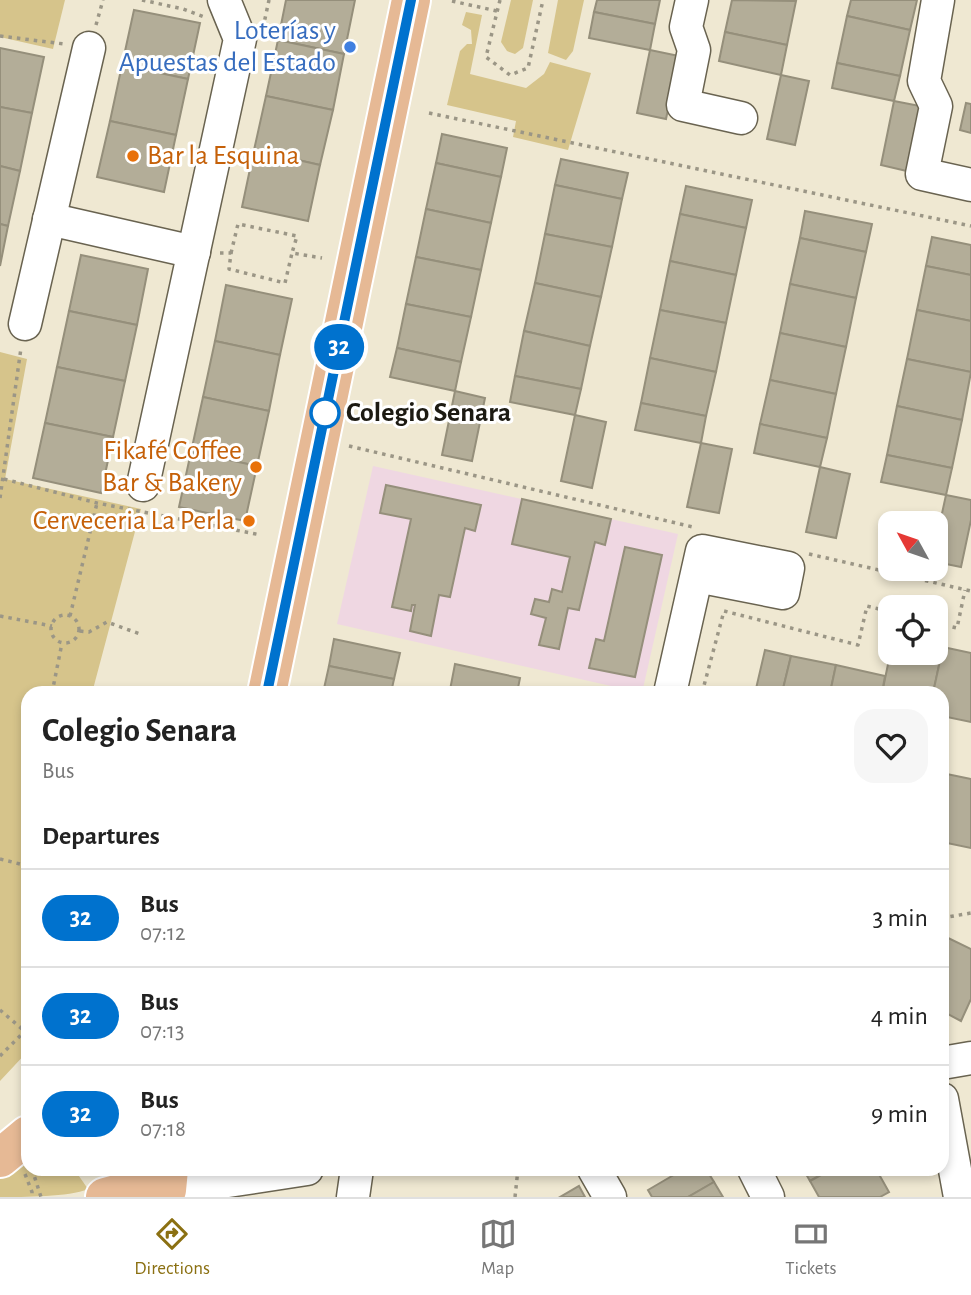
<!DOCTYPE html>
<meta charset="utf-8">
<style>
:root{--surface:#fff;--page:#f6f6f6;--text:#222;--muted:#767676;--line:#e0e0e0;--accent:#8b7012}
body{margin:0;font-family:"Alegreya Sans",sans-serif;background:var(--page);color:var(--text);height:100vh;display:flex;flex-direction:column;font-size:26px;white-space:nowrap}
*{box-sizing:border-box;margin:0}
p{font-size:23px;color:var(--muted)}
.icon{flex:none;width:38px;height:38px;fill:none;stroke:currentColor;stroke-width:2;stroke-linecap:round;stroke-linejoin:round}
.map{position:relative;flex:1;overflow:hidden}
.panel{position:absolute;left:21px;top:686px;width:928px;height:490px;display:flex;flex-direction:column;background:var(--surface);border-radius:21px;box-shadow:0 4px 10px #0003}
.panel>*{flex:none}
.badge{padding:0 14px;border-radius:23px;font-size:24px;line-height:46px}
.needle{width:46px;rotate:310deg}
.tools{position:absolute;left:878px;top:511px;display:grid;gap:14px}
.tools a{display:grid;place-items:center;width:70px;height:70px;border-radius:14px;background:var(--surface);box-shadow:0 4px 10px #0003;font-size:35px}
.map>.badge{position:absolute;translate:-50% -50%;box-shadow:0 0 0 4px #fff}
h2{padding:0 21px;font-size:26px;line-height:63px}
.round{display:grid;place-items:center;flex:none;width:74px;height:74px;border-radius:21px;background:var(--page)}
.overview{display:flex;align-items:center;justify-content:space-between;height:119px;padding:0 21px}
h1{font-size:33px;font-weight:700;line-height:52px}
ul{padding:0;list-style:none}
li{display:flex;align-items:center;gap:21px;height:98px;padding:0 21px;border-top:2px solid var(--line)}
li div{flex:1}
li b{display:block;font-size:26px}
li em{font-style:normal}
li .badge{min-width:77px;font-weight:700;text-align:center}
.tabs{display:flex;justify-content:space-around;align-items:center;height:98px;border-top:2px solid var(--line);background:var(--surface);font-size:19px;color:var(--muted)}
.tabs a{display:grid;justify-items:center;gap:4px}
.tabs .current{color:var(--accent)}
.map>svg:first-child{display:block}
</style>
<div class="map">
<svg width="971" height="1197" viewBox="0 0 971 1197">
<rect width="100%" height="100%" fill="#efe8d2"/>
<polygon fill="#efd7e2" points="373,466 678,534 642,693 337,624"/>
<g fill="#d6c48b">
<polygon points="0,0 65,0 53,49 0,37"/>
<polygon points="511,0 533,0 523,48 515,54 507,51 501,42"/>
<polygon points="558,0 584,0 573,51 566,60 548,53"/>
<polygon points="466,12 482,15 470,74 526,88 544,74 550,62 591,73 568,150 513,137 516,121 447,105 460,51 467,44 472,44 471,30 462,25"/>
<polygon points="0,352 27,359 5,479 141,509 92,693 28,693 28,1051 0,1081"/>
<path d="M28,1152v17h46l14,20c-19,8 -64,8 -88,8v-21z"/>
</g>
<g fill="#b3ad98" stroke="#958f7b" stroke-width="2">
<polygon points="286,0 355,0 344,54 278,40"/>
<polygon points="597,0 660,0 655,24 594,12"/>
<polygon points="732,0 796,1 787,45 725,32"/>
<polygon points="851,0 917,0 910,30 847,16"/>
<polygon points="134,10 200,23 188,79 122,65"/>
<polygon points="594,12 655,24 650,50 589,38"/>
<polygon points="847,16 910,30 900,76 837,63"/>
<polygon points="725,32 787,45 781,75 719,61"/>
<polygon points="278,40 344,54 333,110 266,96"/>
<polygon points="0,48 44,57 32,113 0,107"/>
<polygon points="650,50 679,56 666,119 637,113"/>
<polygon points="837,63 900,76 894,101 832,88"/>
<polygon points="122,65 188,79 176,135 110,121"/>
<polygon points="781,75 809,81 795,145 767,139"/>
<polygon points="266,96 333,110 320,165 254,150"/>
<polygon points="894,101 925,107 911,172 881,165"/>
<polygon points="966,103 971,104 971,133 960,130"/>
<polygon points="0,107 32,113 20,171 0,166"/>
<polygon points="110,121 176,135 164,192 97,177"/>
<polygon points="442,134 507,148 501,177 436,163"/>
<polygon points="254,150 320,165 308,221 242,207"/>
<polygon points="561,159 628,173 622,199 555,185"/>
<polygon points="436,163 501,177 491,223 426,209"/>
<polygon points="0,166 20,171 8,226 0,224"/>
<polygon points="555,185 622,199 612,247 545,234"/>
<polygon points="686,186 752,200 746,228 680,214"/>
<polygon points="426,209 491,223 481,270 416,257"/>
<polygon points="805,211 872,224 866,252 800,238"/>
<polygon points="680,214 746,228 736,275 670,261"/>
<polygon points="0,224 8,226 0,266"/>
<polygon points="545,234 612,247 601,297 535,283"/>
<polygon points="932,237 971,245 971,275 926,266"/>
<polygon points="800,238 866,252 856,298 790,284"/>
<polygon points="81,255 148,269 137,325 69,311"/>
<polygon points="416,257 481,270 471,317 406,304"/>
<polygon points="670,261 736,275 726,323 660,310"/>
<polygon points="926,266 971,275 971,321 917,310"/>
<polygon points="535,283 601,297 590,346 524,331"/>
<polygon points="790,284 856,298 846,347 780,333"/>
<polygon points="226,285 292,299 280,355 215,341"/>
<polygon points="406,304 471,317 461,362 397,348"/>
<polygon points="660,310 726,323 716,372 650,358"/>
<polygon points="917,310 971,321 971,372 907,359"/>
<polygon points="69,311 137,325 125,381 57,367"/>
<polygon points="524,331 590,346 581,389 515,376"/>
<polygon points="780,333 846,347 836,394 770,380"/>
<polygon points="215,341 280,355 269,411 203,397"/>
<polygon points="397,348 461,362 455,391 390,377"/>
<polygon points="650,358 716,372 706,416 641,403"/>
<polygon points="907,359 971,372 962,420 897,406"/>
<polygon points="57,367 125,381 113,437 45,423"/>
<polygon points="515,376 581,389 575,415 510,402"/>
<polygon points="770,380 836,394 827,438 760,424"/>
<polygon points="455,391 485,398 472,461 442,455"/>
<polygon points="203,397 269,411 257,466 191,452"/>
<polygon points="641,403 706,416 701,443 635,430"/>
<polygon points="897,406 962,420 952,468 887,455"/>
<polygon points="575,415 606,422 592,488 561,481"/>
<polygon points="45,423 113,437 101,493 33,478"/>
<polygon points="760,424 827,438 820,467 754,453"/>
<polygon points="701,443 732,449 719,513 687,507"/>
<polygon points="191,452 257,466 245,521 179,507"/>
<polygon points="887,455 952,468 946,495 881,482"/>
<polygon points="820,467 850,474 836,538 806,532"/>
<polygon points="386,485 481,505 475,531 465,528 450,597 439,595 431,636 410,631 415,605 412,605 411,611 392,607 411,519 380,513"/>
<polygon points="946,495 971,500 971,520 961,567 936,562 936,541"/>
<polygon points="522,499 611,519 605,545 595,542 579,610 568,608 559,649 539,645 546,618 531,614 535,599 549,602 552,589 562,592 570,557 512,544"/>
<polygon points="625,547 662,555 635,677 589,668 596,639 604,641"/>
<polygon points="334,639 400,653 394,679 329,666"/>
<polygon points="936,646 943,647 933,693 882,693 891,650 891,653 936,653"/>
<polygon points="943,647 971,653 971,722 942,716 942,693 933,693"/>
<polygon points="765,650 791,656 782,693 755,693"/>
<polygon points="791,656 836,665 830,693 782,693"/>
<polygon points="455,664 520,678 517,693 464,693 450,690"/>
<polygon points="836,665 885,676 882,693 830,693"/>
<polygon points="329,666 394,679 391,693 323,693"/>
<polygon points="942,773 971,779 971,848 942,842"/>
<polygon points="942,935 971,949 971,999 961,1021 942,1011"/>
<polygon points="684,1169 706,1169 714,1182 688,1197 652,1197 648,1190"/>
<polygon points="803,1169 832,1169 810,1181"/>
<polygon points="832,1169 876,1169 889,1192 880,1197 819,1197 810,1181"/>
<polygon points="714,1182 723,1197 688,1197"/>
<polygon points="579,1186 585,1197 560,1197"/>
</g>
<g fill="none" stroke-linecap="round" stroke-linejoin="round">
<g stroke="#696350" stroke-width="35">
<g id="minor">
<polyline points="692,0 686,27 694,50 683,105 741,118"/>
<polyline points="938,0 924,81 936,106 922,174 971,185"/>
<polyline points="49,219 194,252"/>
<polyline points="25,324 89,48"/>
<polyline points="143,485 240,39 224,0"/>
<polyline points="670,693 702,551 788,568 783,593 697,576"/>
<polyline points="942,1063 971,1058"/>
<polyline points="942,1099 960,1197"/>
<polyline points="594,1169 610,1197"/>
<polyline points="754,1169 768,1197"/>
<polyline points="165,1197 167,1190 206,1192 221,1182 307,1169"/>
<polyline points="353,1197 357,1169"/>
</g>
</g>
<g stroke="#fff" stroke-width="42">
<g id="major">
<polyline points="267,693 411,0"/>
<polyline points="0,1158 28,1135"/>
<polyline points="105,1197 116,1194 167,1190 169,1169"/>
</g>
</g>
<g stroke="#9b9686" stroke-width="3.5" stroke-dasharray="3.5 5" stroke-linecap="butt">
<polyline points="142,0 183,9 204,17"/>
<polyline points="500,0 486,57 510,75 528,68 543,0"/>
<polyline points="452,1 497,11"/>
<polyline points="96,25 103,0"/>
<polyline points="263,28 269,0"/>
<polyline points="0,36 64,44"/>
<polyline points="429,113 971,226"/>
<polyline points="220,253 231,253 229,269 285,283 292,253 322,258"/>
<polyline points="231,253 238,224 297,236 292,253"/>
<polyline points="349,446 693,527"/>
<polyline points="4,479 97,503 261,535"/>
<polyline points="0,498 21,348"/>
<polyline points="809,554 971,591"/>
<circle cx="65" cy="629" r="14"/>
<polyline points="0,616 52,626"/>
<polyline points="70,616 97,503"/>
<polyline points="936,623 957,628 965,590"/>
<polyline points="80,631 89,632 107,622 140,634"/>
<polyline points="52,693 62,643"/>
<polyline points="702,693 724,611 858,645 867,606 891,612"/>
<polyline points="0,859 28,866"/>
<polyline points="942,918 971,913"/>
<polyline points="0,1010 28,1034"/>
<polyline points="0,1056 28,1028"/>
<polyline points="32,1169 41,1197"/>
<polyline points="25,1174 32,1192 32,1197"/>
<polyline points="515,1197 518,1169"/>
</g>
<use href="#minor" stroke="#fff" stroke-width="32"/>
<use href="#major" stroke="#e6b995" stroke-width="38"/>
</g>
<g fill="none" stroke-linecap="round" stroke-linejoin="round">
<g stroke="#fff" stroke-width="16">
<polyline id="line" points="267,693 411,0"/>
</g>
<use href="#line" stroke="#0072ce" stroke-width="10"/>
</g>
<circle fill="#3f7fe0" stroke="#fff" stroke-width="2.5" cx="350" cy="47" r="7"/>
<g fill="#e8710a" stroke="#fff" stroke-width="2.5">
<circle cx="133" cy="156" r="7"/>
<circle cx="256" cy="467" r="7"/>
<circle cx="249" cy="521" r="7"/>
</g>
<circle fill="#fff" stroke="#0072ce" stroke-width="3.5" cx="325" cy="413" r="14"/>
<g text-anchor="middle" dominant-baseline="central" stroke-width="6" stroke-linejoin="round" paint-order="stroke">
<g font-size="28" fill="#366cbe" stroke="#fff" text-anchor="end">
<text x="336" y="31">Loterías y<tspan x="336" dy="32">Apuestas del Estado</tspan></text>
</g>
<g font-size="28" fill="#c56008" stroke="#fff" text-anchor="end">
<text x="147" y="156" text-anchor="start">Bar la Esquina</text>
<text x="242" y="451">Fikafé Coffee<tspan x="242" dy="32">Bar &amp; Bakery</tspan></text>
<text x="235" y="521">Cerveceria La Perla</text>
</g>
<g font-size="28" font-weight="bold" fill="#1c1a12" stroke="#fff" text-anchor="start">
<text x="346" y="413">Colegio Senara</text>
</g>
</g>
</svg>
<div class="tools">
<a><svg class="needle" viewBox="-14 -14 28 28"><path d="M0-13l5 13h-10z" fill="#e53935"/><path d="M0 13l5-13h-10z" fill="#767676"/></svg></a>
<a><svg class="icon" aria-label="locate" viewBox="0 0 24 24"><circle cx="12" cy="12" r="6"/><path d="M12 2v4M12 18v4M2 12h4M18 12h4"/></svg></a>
</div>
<b class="badge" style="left:339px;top:347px;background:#0072ce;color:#fff">32</b>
<section class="panel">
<div class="overview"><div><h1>Colegio Senara</h1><p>Bus</p></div><a class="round"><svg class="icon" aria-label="heart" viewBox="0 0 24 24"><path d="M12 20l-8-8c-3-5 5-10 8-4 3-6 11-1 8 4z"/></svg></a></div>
<h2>Departures</h2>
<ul>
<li><span class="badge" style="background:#0072ce;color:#fff">32</span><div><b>Bus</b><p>07:12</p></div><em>3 min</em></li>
<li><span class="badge" style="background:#0072ce;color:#fff">32</span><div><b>Bus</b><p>07:13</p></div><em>4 min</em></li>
<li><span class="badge" style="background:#0072ce;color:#fff">32</span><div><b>Bus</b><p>07:18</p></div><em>9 min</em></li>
</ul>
</section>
</div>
<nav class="tabs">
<a class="current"><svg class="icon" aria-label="directions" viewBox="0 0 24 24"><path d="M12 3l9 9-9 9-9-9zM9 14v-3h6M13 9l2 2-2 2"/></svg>Directions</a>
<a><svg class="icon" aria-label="map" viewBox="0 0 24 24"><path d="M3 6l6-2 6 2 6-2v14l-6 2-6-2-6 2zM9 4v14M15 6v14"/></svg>Map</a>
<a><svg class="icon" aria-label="tickets" viewBox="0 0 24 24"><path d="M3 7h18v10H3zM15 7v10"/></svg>Tickets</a>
</nav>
